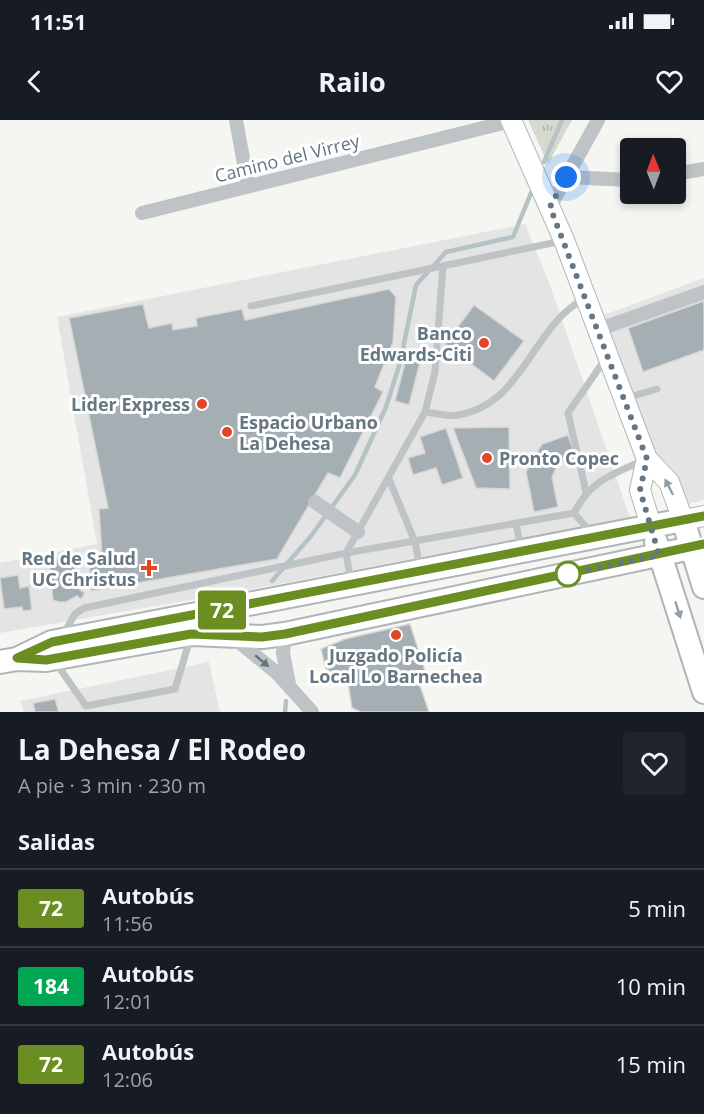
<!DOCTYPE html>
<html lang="es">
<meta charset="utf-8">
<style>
:root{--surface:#171b24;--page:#20242c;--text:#f1f3f6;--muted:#9ea1a6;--line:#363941}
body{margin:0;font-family:"Open Sans",sans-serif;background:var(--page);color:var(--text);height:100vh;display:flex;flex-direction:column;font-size:22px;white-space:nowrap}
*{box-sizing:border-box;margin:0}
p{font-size:20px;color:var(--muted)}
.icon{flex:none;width:33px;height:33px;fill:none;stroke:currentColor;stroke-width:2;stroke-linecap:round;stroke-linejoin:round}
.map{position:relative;height:592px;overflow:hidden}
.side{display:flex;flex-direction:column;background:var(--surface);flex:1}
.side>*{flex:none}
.badge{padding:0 12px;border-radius:4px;font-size:21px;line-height:39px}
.needle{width:39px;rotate:359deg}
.buttons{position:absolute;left:620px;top:18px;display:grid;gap:12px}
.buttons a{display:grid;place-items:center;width:66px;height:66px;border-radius:6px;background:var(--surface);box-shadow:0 3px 9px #0003;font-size:30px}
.you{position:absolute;width:30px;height:30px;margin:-15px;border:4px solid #fff;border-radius:50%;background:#1a73e8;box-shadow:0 0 0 9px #1a73e833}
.map>.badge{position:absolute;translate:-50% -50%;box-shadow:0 0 0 3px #fff}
h2{padding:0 18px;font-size:22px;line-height:54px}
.round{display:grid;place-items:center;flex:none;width:63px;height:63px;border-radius:6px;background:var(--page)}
.summary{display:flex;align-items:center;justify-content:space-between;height:102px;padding:0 18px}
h1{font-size:28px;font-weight:700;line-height:45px}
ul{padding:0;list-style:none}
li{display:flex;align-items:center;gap:18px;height:78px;padding:0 18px;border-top:2px solid var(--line)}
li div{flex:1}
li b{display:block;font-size:22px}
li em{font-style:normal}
li .badge{min-width:66px;font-weight:700;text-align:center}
.status{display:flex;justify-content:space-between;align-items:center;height:42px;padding:0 30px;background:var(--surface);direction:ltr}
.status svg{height:16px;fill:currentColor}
header{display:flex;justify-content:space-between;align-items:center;height:78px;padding:0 18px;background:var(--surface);font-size:27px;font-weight:700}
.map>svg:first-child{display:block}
</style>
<div class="status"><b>11:51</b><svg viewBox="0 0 49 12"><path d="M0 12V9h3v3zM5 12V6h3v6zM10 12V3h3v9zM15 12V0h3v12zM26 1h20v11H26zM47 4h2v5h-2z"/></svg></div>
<header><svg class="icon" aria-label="back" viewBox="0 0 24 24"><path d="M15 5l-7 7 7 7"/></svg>Railo<svg class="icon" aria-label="heart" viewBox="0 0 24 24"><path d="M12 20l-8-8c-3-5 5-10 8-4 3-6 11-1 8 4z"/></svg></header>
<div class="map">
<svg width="704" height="592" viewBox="0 0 704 592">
<defs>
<pattern id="park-tufts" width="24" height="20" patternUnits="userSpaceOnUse" patternTransform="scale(1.5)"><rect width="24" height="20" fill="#d5dad1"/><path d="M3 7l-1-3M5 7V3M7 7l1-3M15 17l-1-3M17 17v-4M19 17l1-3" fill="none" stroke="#b0b6af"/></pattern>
</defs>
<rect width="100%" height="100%" fill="#f5f5f2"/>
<g fill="#e3e4e3">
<polygon points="525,104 550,165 630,398 248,470 0,513 0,443 97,424 57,197"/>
<polygon points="704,158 704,380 684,385 658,358 604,195"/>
<polygon points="209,542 220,592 24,592 20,581"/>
</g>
<polygon fill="url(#park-tufts)" points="528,0 572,0 548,44"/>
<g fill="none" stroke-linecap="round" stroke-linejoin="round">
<g stroke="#b5c3c6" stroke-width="4.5">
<polyline points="544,42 562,0"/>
<polyline points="272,461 311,416 355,355 386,287 400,243 416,165 446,132 513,117 531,73"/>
<polyline points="285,592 286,581"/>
</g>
</g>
<g fill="#a5aeb3" stroke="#d7d7d4" stroke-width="1.5">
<polygon points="389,169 396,177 393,222 375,267 383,272 340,358 328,353 277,439 91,471 89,439 102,437 99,389 108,388 69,198 143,184 149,208 172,203 173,210 197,206 196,198 242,189 245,200"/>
<polygon points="704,181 704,230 643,252 628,208"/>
<polygon points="474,185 524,221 494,261 445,224"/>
<polygon points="408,231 422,235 409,285 395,281"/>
<polygon points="509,307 510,369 476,368 453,308"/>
<polygon points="446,308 463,358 442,365 436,348 413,355 408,338 425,333 420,317"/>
<polygon points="568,315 576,338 558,344 552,357 558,387 534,392 526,352 542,324"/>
<polygon points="71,436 72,444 83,459 80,470 85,473 81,479 77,476 66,482 59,482 53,480 49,438"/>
<polygon points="18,455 20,468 29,466 32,490 23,491 22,487 4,489 0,458"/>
<polygon points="410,504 425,551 416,554 429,592 361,592 352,588 348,562 326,549 321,529 345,519"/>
<polygon points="55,579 59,592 35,592 33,583"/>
</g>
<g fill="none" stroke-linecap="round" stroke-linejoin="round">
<g stroke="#b1b7bb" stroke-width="22">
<g id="secondary">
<polyline points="511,0 564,120 647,339 669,362 683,400 704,396"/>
<polyline points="647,339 640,370 651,406"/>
</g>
</g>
<g stroke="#b0b5b9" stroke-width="26">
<g id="primary">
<polyline points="656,422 704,572"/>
<polyline points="17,539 52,522 683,400 704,467"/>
<polyline points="0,542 17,539 46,540 191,514 262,517 285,514 691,428"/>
</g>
</g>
<g stroke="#bec3c6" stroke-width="7">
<polyline points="251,186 562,121"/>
<polyline points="626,278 657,269"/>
<path d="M425,292c10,1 23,5 33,3 66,-11 74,-89 126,-116"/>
<polyline points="389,359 415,422 420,447"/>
<polyline points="586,372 568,293 606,238"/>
<polyline points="516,404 521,428"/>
<path d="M591,413l-17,-20c16,-32 37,-38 68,-52"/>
<polyline points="351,462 346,433 425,292 435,252 443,146"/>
<polyline points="63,515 75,494 84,488 346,433 574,393"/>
<polyline points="56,543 86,586 175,569 190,519"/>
</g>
<g stroke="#bec3c6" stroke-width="14">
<polyline points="236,0 248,66"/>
<polyline points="675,54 704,49"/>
<polyline points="566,57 630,60"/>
<polyline points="550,87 598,0"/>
<polyline points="142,93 511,1"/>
<polyline points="597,210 704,172"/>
<polyline points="315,382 358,412"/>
<polyline points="285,514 283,533 289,564"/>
<polyline points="233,517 278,554 312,592"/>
</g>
<use href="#secondary" stroke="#fff" stroke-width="20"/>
<use href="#primary" stroke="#fff" stroke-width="22"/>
</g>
<defs><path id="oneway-solid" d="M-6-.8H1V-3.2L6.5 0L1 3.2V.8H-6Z" transform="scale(1.5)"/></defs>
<g fill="#92a0a8">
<use href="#oneway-solid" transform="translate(669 367) rotate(-117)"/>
<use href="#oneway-solid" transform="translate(678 490) rotate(72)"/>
</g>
<use fill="#647783" href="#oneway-solid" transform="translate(262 541) rotate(40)"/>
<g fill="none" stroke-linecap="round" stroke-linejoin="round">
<g stroke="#fff" stroke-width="14">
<polyline id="line" points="704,396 52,522 17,538 46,540 191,514 262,517 285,514 704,424"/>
</g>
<use href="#line" stroke="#6b8e23" stroke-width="9"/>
<polyline stroke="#647783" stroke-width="6" stroke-dasharray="0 10.8" points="566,57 550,87 647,339 640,370 659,435 559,456 568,454"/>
</g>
<g fill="#e34625" stroke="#fff" stroke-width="2">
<circle cx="484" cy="223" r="6"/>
<circle cx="202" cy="284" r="6"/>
<circle cx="227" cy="312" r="6"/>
<circle cx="487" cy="338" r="6"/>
<path d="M146 439h6v6h6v6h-6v6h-6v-6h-6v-6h6z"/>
<circle cx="396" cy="515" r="6"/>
</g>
<circle fill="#fff" stroke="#6b8e23" stroke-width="3" cx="568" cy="454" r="12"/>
<g text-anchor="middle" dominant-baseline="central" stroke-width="6" stroke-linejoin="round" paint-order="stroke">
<g font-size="18" fill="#647783" stroke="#fff">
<text transform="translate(287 38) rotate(-14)">Camino del Virrey</text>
</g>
<g font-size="18" font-weight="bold" fill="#647783" stroke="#fff" text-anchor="end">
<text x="472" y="213">Banco<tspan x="472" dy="21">Edwards-Citi</tspan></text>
<text x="190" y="284">Lider Express</text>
<text x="239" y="302" text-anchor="start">Espacio Urbano<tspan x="239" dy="21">La Dehesa</tspan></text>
<text x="499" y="338" text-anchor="start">Pronto Copec</text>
<text x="136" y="438">Red de Salud<tspan x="136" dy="21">UC Christus</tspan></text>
<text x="396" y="535" text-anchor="middle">Juzgado Policía<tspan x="396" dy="21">Local Lo Barnechea</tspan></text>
</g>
</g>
</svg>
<div class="buttons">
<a><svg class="needle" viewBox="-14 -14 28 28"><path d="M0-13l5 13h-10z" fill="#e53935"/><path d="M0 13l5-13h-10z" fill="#9ea1a6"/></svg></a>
</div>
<div class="you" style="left:566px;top:57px"></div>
<b class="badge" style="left:222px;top:490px;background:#6b8e23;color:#fff">72</b>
</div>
<section class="side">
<div class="summary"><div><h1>La Dehesa / El Rodeo</h1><p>A pie · 3 min · 230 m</p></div><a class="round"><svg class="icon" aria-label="heart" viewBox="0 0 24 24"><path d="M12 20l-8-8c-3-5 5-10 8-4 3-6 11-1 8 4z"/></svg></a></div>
<h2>Salidas</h2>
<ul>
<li><span class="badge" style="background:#6b8e23;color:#fff">72</span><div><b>Autobús</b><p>11:56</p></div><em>5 min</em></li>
<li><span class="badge" style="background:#00a651;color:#fff">184</span><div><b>Autobús</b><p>12:01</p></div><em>10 min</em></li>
<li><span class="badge" style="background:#6b8e23;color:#fff">72</span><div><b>Autobús</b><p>12:06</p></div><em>15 min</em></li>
</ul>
</section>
